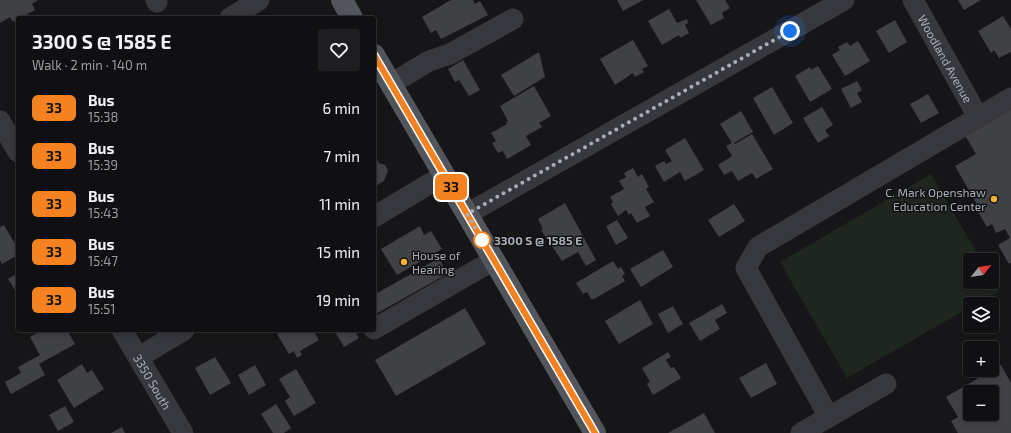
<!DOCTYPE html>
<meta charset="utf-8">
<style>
:root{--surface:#101012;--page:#1e1e20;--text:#f1f3f6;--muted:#9c9d9f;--line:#303032}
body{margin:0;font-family:"Exo 2",sans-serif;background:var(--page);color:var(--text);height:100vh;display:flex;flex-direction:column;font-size:15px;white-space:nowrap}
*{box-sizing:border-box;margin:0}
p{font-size:13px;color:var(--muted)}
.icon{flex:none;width:22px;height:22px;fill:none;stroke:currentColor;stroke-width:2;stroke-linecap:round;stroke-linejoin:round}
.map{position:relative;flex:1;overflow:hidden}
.details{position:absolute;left:16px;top:16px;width:360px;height:316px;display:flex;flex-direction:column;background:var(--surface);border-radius:4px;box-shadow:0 2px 6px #0003,0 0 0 1px var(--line)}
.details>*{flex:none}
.badge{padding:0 8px;border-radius:6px;font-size:14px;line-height:26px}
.needle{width:26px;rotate:60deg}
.fabs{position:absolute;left:963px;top:253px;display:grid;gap:8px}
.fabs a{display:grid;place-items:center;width:36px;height:36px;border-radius:4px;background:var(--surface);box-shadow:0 2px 6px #0003,0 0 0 1px var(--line);font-size:20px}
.you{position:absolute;width:20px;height:20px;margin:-10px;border:3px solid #fff;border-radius:50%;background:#1a73e8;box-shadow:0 0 0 6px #1a73e833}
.map>.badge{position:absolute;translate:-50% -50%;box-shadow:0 0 0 2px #fff}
.round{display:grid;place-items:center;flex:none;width:42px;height:42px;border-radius:4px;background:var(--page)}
.head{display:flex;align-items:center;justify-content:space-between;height:68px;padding:0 16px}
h1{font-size:19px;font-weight:700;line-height:30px}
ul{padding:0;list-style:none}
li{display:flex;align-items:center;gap:12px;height:48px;padding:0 16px}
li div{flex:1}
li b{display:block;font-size:15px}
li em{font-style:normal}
li .badge{min-width:44px;font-weight:700;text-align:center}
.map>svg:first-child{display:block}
</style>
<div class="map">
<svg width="1011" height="433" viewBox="0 0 1011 433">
<rect width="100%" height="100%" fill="#161618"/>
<polygon fill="#1e261f" points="931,174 981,260 970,260 970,282 992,282 992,279 999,291 976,304 970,304 970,307 847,378 780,262"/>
<g fill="#404145" fill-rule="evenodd">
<polygon points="0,0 38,0 32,4 35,10 13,22 10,17 0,23"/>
<polygon points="451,0 473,0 475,4 480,1 488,15 441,39 436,30 431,33 422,17"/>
<polygon points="617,0 643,0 623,11"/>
<polygon points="696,0 725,0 730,8 722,13 724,18 711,25"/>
<polygon points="958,0 981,0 964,10"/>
<polygon points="669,9 677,23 687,19 688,23 685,25 689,33 680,38 679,35 662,45 648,21"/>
<polygon points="1003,16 1011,29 1011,52 999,58 994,50 991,53 978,31"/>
<polygon points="895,20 907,42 889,53 876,31"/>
<polygon points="633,40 648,66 642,69 644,72 635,77 633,73 615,85 600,59"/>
<polygon points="858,41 870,61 845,76 832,55 840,50 838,47 847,42 850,46"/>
<polygon points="539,52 545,77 514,96 501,75"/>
<polygon points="463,60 480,90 469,96 459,80 455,82 448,69"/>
<polygon points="818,66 832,89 810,102 795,76 810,67 811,70"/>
<polygon points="857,81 862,90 857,93 862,102 851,108 841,89"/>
<polygon points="534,86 551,116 539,123 542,127 526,136 531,145 507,159 503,151 498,153 492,143 496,141 491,133 507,124 506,122 508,121 500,106"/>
<polygon points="772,87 793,123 774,135 753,98"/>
<polygon points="928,94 939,113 921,123 910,104"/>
<polygon points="1011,105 1011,263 1009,264 998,245 1010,238 1005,229 996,233 992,224 987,227 975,207 978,206 955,166 976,154 963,132"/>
<polygon points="822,107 833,125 825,130 829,136 818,143 803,118"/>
<polygon points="741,111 753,132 734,143 735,144 752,134 773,169 756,179 752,173 738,181 732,171 724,175 718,165 732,156 726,146 732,143 720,124"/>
<polygon points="685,138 704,170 685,181 680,172 664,182 655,166 664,161 666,164 672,161 665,150"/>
<polygon points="374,155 379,163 385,165 388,170 384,181 374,187"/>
<polygon points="633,168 638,177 642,174 649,187 646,189 654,202 645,207 650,216 637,223 631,213 629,215 626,210 618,216 611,204 613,202 610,197 624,189 619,181 626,177 624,173"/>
<polygon points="565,203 596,260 586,266 578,252 562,261 541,230 543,229 538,219"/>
<polygon points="734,204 745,221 719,237 708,220"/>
<polygon points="617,220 628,238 616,245 606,226"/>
<polygon points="4,225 18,249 18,255 2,264 0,260 0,227"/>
<polygon points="420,226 424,235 431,231 442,249 397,275 381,249"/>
<polygon points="663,250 673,267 641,287 630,269"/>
<polygon points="439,258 447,274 374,315 374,295"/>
<polygon points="613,261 618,269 621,267 625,274 622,276 625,281 594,299 591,299 587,292 583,294 576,283"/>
<polygon points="18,273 18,295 8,279"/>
<polygon points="640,300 653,324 619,344 605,321"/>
<polygon points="722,304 727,313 715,320 720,329 700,341 689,323"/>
<polygon points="673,306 683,324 668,333 658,314"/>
<polygon points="465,308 486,344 396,396 375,360"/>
<polygon points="42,330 67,330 75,344 39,364 45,375 11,394 5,382 21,373 18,367 40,355 30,337"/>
<polygon points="278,330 313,330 319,340 300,351 302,355 297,358 294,351 289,354 277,334 280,332"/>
<polygon points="334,330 354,330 359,338 344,347"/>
<polygon points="668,352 671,357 666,360 671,368 674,367 681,378 653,395 647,384 650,382 642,368"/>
<polygon points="215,357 231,383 210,395 195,368"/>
<polygon points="766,363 777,384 751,398 739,378"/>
<polygon points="82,364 87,373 92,370 104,389 74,408 57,380"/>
<polygon points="255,365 266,385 249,395 238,375"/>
<path d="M1001,365l10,18v50h-53l-7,-12 7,-4 -12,-20zM970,392h22v22h-22z"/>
<polygon points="296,369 316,403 294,416 285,401 290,397 279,379"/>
<polygon points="276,404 291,428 284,433 273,433 261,414"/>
<polygon points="65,406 74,422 58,431 49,415"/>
<polygon points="704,413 715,433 668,433"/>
<polygon points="122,427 125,433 111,433"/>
</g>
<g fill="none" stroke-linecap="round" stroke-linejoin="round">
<g stroke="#37383d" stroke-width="21">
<polyline points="156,0 157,2"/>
<path id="s1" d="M913,0l65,117"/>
<polyline points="230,18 259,0"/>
<polyline points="391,84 429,61 450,54 513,19"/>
<polyline points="0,121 18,152"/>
<polyline points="467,214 844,0"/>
<polyline points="374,217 444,175"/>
<polyline points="374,329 494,260"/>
<path id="s2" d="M122,330l61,103"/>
<polyline points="139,357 184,330"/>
<polyline points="829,417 746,268 758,247 1011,98"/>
<polyline points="801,433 886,384"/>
</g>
<g stroke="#53555c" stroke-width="22">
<polyline points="342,0 352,18"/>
<polyline points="374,55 595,433"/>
</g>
</g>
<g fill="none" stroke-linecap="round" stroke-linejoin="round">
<g stroke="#fff" stroke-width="9">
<polyline id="line" points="374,55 595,433"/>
</g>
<use href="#line" stroke="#f58220" stroke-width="6"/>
<polyline stroke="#a8adb8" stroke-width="4" stroke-dasharray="0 7.2" points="482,240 467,214 790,31"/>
</g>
<g fill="#f2b134" stroke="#111113" stroke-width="1.5">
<circle cx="994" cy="199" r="4"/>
<circle cx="404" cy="262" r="4"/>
</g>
<circle fill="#fff" stroke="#f58220" stroke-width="2" cx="482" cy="240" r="8"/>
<g text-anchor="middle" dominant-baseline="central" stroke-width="3" stroke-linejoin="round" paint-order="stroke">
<g font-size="12" fill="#a8adb8" stroke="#111113">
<text stroke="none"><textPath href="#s1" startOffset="67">Woodland Avenue</textPath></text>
<text stroke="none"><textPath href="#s2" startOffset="60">3350 South</textPath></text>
</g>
<g font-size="12" fill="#a8adb8" stroke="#111113" text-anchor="end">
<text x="986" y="192">C. Mark Openshaw<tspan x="986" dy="14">Education Center</tspan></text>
<text x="412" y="255" text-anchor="start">House of<tspan x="412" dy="14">Hearing</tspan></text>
</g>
<g font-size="12" font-weight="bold" fill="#a8adb8" stroke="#111113" text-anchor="start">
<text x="494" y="240">3300 S @ 1585 E</text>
</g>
</g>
</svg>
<div class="fabs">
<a><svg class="needle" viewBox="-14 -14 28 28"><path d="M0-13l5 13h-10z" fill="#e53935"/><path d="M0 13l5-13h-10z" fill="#9c9d9f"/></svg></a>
<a><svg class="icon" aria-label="layers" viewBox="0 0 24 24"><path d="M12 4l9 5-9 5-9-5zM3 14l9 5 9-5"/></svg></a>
<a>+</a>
<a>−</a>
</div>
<div class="you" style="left:790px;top:31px"></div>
<b class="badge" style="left:451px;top:187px;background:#f58220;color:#111">33</b>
<section class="details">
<div class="head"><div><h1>3300 S @ 1585 E</h1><p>Walk · 2 min · 140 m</p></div><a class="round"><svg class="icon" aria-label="heart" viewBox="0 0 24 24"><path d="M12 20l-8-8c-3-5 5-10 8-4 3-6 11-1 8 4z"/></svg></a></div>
<ul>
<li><span class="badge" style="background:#f58220;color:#111">33</span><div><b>Bus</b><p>15:38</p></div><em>6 min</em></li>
<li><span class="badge" style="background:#f58220;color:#111">33</span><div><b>Bus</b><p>15:39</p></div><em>7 min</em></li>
<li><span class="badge" style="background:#f58220;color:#111">33</span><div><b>Bus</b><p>15:43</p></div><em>11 min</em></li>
<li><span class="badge" style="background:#f58220;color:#111">33</span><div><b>Bus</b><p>15:47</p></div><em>15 min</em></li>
<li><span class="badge" style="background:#f58220;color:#111">33</span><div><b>Bus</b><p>15:51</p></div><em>19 min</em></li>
</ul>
</section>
</div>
